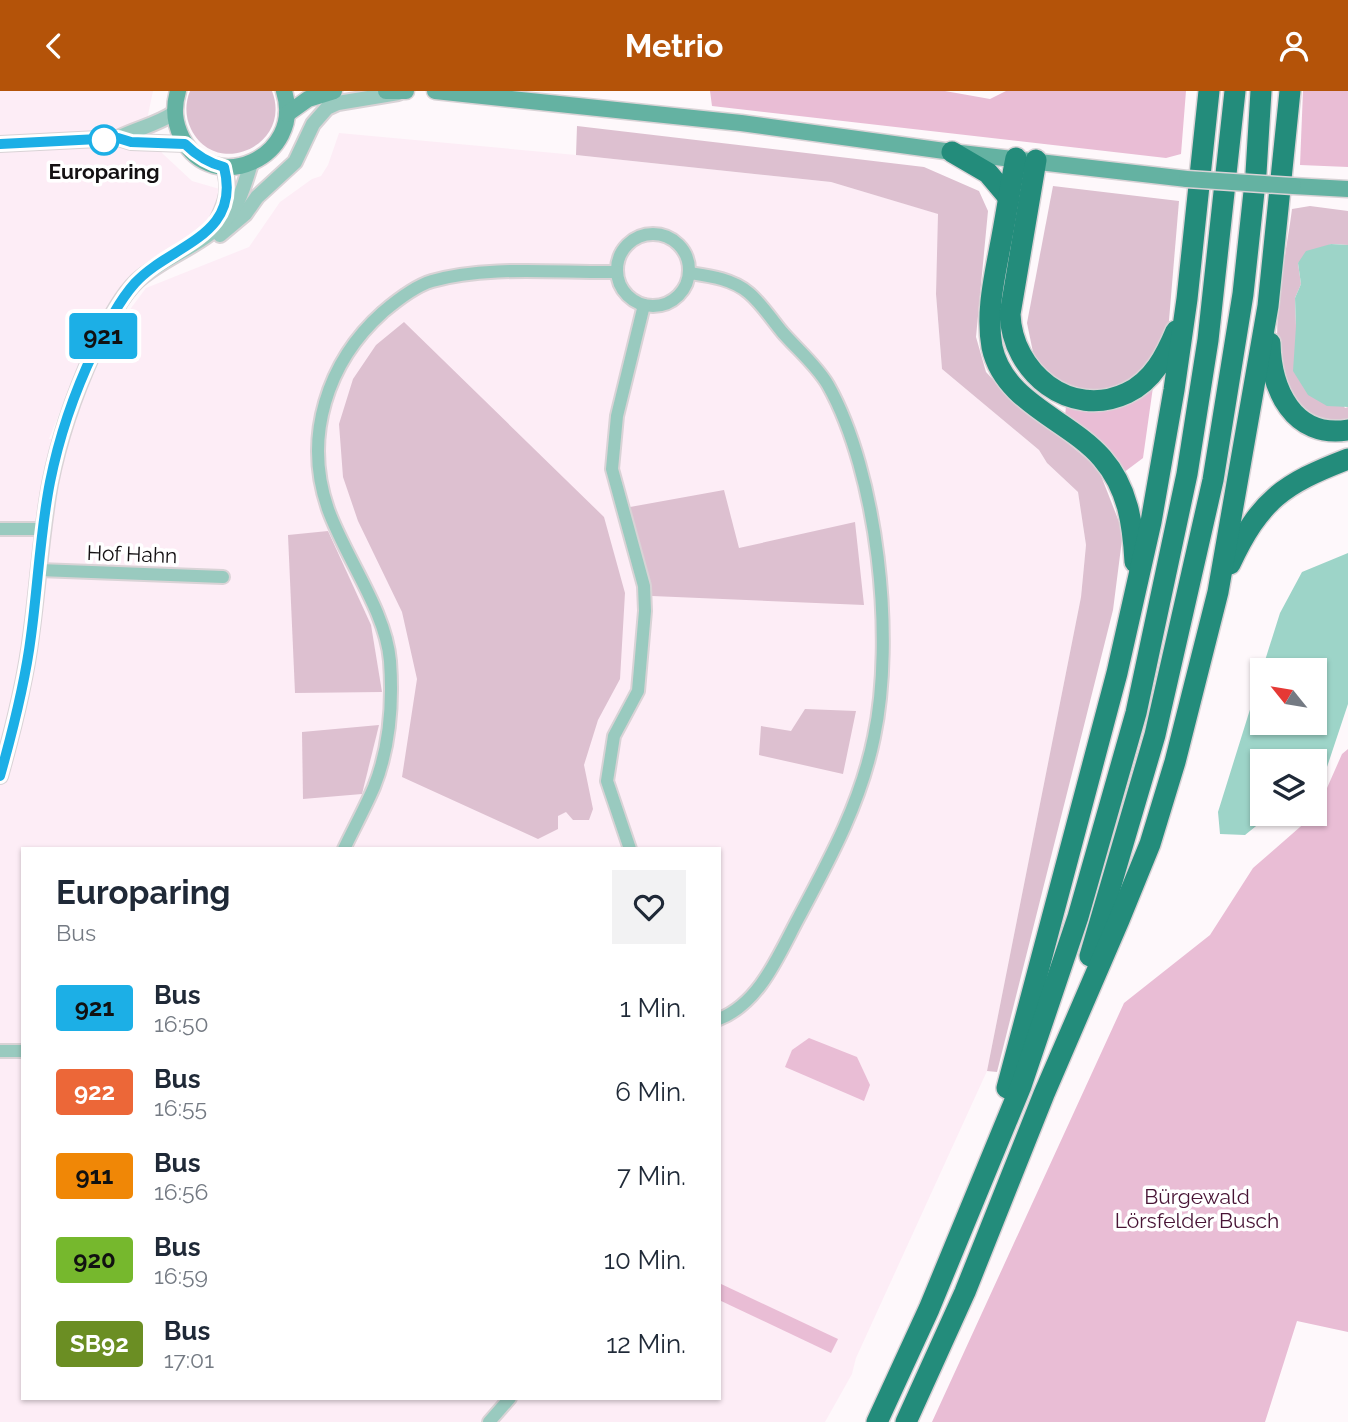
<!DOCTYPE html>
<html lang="de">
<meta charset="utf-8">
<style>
:root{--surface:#fff;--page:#f2f2f3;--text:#1f2937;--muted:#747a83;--accent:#b45309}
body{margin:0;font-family:Raleway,sans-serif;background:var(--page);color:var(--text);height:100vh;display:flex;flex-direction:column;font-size:26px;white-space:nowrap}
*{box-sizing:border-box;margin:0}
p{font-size:23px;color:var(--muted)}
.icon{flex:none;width:38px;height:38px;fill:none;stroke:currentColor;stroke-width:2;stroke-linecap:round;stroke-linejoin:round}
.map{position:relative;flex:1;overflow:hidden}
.sheet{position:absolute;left:21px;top:756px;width:700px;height:553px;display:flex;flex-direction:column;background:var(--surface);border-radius:0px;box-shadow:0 2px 5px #0004}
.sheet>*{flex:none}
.badge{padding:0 14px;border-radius:5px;font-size:24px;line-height:46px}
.needle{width:46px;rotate:300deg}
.controls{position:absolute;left:1250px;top:567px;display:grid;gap:14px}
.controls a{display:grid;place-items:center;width:77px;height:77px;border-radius:0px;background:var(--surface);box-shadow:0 2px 5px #0004;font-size:35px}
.map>.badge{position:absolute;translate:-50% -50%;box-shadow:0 0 0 4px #fff}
.round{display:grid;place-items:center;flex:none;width:74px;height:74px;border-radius:0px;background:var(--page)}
.headline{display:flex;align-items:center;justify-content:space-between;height:119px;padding:0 35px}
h1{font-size:33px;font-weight:700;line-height:52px}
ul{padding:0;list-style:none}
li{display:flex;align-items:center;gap:21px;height:84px;padding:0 35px}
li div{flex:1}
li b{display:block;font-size:26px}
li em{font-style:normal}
li .badge{min-width:77px;font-weight:700;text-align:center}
header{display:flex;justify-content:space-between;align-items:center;height:91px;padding:0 35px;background:var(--accent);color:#fff;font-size:32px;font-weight:700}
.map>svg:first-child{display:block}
</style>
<header><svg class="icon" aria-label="back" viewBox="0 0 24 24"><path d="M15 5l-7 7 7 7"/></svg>Metrio<svg class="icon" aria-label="person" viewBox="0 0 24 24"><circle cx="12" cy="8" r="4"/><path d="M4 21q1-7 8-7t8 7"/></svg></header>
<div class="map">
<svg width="1348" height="1331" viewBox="0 0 1348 1331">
<rect width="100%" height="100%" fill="#fef8fb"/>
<path fill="#fdedf6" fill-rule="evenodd" d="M0,0h153l-5,24 14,38 30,28 31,9 -2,16 -14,15 -37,28 -31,20 -15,17 -52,96 -23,57 17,-1 33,-87 47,-63 103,-41 31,-45 32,-23 9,-3 7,-11 11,-32 237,22 255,27 108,32 -3,80 6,75 97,81 8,13 31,29 8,53 -5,52 -94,474 -131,287 -4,16 -27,48h-825zM23,758h696v549h-696z"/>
<g fill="#ddc0d0">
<path d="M190,0h82c21,54 -56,89 -81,38 -6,-12 -6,-26 -1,-38z"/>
<polygon points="577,35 924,76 979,100 988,120 976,246 986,281 1012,309 1053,340 1098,377 1123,441 1113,519 997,981 987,980 1081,506 1086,454 1078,401 1047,372 1039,359 942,278 936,203 938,123 831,91 576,64"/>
<polygon points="1053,95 1179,110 1168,241 1150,273 1122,293 1101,300 1080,299 1054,287 1034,266 1027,232"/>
<path d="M1310,115l38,5v34l-17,-1 -33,19 3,21 -6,14 1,28 49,82 3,-1v15c-21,-1 -46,-6 -58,-25 -27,-43 -4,-139 2,-188z"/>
<polygon points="404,231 604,426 625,502 620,588 598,629 584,674 593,718 589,729 573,729 566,721 558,725 558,738 538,748 402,686 417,588 402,521 358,430 343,386 339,333 353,288 376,254"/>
<polygon points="724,399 739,457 855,431 864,514 652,505 630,416"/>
<polygon points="328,440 371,534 382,601 295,602 288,444"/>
<polygon points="805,618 856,620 843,683 759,664 761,635 791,640"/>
<polygon points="379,634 362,703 303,708 302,641"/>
</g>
<g fill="#e9bdd5">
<polygon points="710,0 945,0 990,8 1006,0 1186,0 1181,63 1166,67 712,15"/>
<polygon points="1303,0 1348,0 1348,76 1300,74"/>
<polygon points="1153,296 1143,367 1123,382 1065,326 1066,315 1089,321 1120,315"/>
<polygon points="1348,658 1348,1241 1297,1230 1265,1331 932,1331 1124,912 1210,844 1253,777 1316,722 1342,663"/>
<polygon points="809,947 857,966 870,994 864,1010 785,976 792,959"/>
<polygon points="719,1192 838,1248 831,1262 719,1209"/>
</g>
<g fill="#9dd4c8">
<polygon points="1331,153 1348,154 1348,316 1327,315 1308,304 1293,280 1296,235 1295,207 1301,193 1298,172 1306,160"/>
<polygon points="1348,462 1348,613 1326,679 1314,689 1314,670 1262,670 1262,723 1271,723 1245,744 1220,743 1218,721 1262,580 1262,632 1314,632 1314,579 1262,579 1280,522 1302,481"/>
</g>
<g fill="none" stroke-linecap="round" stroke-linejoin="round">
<g stroke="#d9d3d6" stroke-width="16">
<g id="minor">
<circle cx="653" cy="179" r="36"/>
<path d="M690,182c20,3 43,6 59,20 13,11 23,27 34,40 15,17 34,33 45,52 50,89 67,253 46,352 -13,65 -44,122 -75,180 -20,37 -39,86 -80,102"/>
<polyline points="0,438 43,438"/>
<polyline points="39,479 223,486"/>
<path d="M344,758c10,-21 21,-41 30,-62 16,-40 19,-84 16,-126 -4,-50 -45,-104 -62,-152 -25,-72 -1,-147 55,-197 13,-11 32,-26 49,-31 55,-16 127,-8 185,-9"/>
<polyline points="630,758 607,690 614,645 638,600 645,520 644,495 612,378 617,325 644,214"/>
<polyline points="0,960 23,960"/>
<polyline points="489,1331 510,1307"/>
</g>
</g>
<g stroke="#d9d3d6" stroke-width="18">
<g id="tertiary">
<polyline points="118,47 131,51 185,53"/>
<path d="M0,53l118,-6c20,-10 38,-13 56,-25"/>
<path d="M218,128c10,-21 12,-30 6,-52"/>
<polyline points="220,144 245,123 257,106 295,71 313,33 327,17 338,12 398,2"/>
<path d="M0,685c13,-46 25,-92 31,-140 7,-50 10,-102 19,-152 9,-46 24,-89 43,-131 10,-22 27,-56 44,-72 31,-28 74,-37 97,-73 8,-12 12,-30 17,-44"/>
</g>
</g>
<g stroke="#d9d3d6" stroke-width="19">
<g id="secondary">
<path d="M178,0c-5,17 -4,31 4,47 31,60 123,19 102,-47"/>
<polyline points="386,0 406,0"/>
<polyline points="435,0 741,32 952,61 1187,88"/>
<polyline points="287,23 308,8 334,0"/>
<polyline points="1293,95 1348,98"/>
</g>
</g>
<g stroke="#d9d3d6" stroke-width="24">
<g id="motorway">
<polyline points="952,61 988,82 1009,107"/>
<path d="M1016,67c-6,29 -10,59 -16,89 -6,33 -14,66 -8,100 12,56 76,72 110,111 26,30 31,66 33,104"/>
<path d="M1036,69l-26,154c2,58 60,106 117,79 26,-12 39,-38 49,-62"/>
<path d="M1270,252c1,46 23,96 78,87"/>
<path d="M1230,473c30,-64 53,-80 118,-105"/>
<polyline points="1090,865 1155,644 1213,389 1243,203 1256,82 1261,0"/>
<polyline points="1007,997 1117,582 1151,431 1174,299 1187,208 1209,0"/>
<polyline points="877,1331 929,1218 1021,995 1078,826 1136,622 1187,383 1208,249 1235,0"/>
<polyline points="906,1331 965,1201 1044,1003 1119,829 1150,753 1175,671 1218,501 1268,215 1290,0"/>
</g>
</g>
<use href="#minor" stroke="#99cabf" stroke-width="12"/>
<use href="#tertiary" stroke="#99cabf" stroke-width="14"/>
<use href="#secondary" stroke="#64b2a2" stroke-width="16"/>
<use href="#motorway" stroke="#238c7b" stroke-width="21"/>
<g stroke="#d9d3d6" stroke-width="19" stroke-linecap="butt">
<polyline id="secondary-bridge" points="1187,88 1293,95"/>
</g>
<use href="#secondary-bridge" stroke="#64b2a2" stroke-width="16"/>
</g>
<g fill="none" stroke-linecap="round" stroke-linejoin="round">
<g stroke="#fff" stroke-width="16">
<path id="line" d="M0,53l118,-6 13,4 54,2c12,12 23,19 39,23 18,70 -53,77 -89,116 -17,19 -30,46 -41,68 -20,42 -35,86 -44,131 -10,51 -12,103 -19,154 -6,48 -18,94 -31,140"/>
</g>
<use href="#line" stroke="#1cafe6" stroke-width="10"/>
</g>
<circle fill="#fff" stroke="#1cafe6" stroke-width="3.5" cx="104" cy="49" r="14"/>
<g text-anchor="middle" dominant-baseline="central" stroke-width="7" stroke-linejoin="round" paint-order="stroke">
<g font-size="21" font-weight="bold" fill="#141113" stroke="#fff">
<text x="104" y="80">Europaring</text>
</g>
<g font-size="21" fill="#141113" stroke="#fff">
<text transform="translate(132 463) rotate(2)">Hof Hahn</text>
</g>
<g font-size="21" fill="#481435" stroke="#fff">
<text x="1197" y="1105">Bürgewald<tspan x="1197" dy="24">Lörsfelder Busch</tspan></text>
</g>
</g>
</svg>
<div class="controls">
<a><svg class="needle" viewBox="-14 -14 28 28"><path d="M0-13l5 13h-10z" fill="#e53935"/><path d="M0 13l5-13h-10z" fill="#747a83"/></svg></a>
<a><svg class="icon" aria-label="layers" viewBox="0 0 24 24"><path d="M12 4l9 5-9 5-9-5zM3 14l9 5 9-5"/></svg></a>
</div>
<b class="badge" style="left:103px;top:245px;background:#1cafe6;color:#111">921</b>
<section class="sheet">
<div class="headline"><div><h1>Europaring</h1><p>Bus</p></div><a class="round"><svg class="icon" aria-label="heart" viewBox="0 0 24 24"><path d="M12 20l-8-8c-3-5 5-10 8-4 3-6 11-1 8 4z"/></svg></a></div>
<ul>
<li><span class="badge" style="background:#1cafe6;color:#111">921</span><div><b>Bus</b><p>16:50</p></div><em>1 Min.</em></li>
<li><span class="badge" style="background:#ec6738;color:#fff">922</span><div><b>Bus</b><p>16:55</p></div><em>6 Min.</em></li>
<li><span class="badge" style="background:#f08706;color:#111">911</span><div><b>Bus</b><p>16:56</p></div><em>7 Min.</em></li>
<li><span class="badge" style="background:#76b82d;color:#111">920</span><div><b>Bus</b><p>16:59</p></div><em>10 Min.</em></li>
<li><span class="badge" style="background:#6b8e23;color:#fff">SB92</span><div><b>Bus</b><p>17:01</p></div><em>12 Min.</em></li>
</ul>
</section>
</div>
